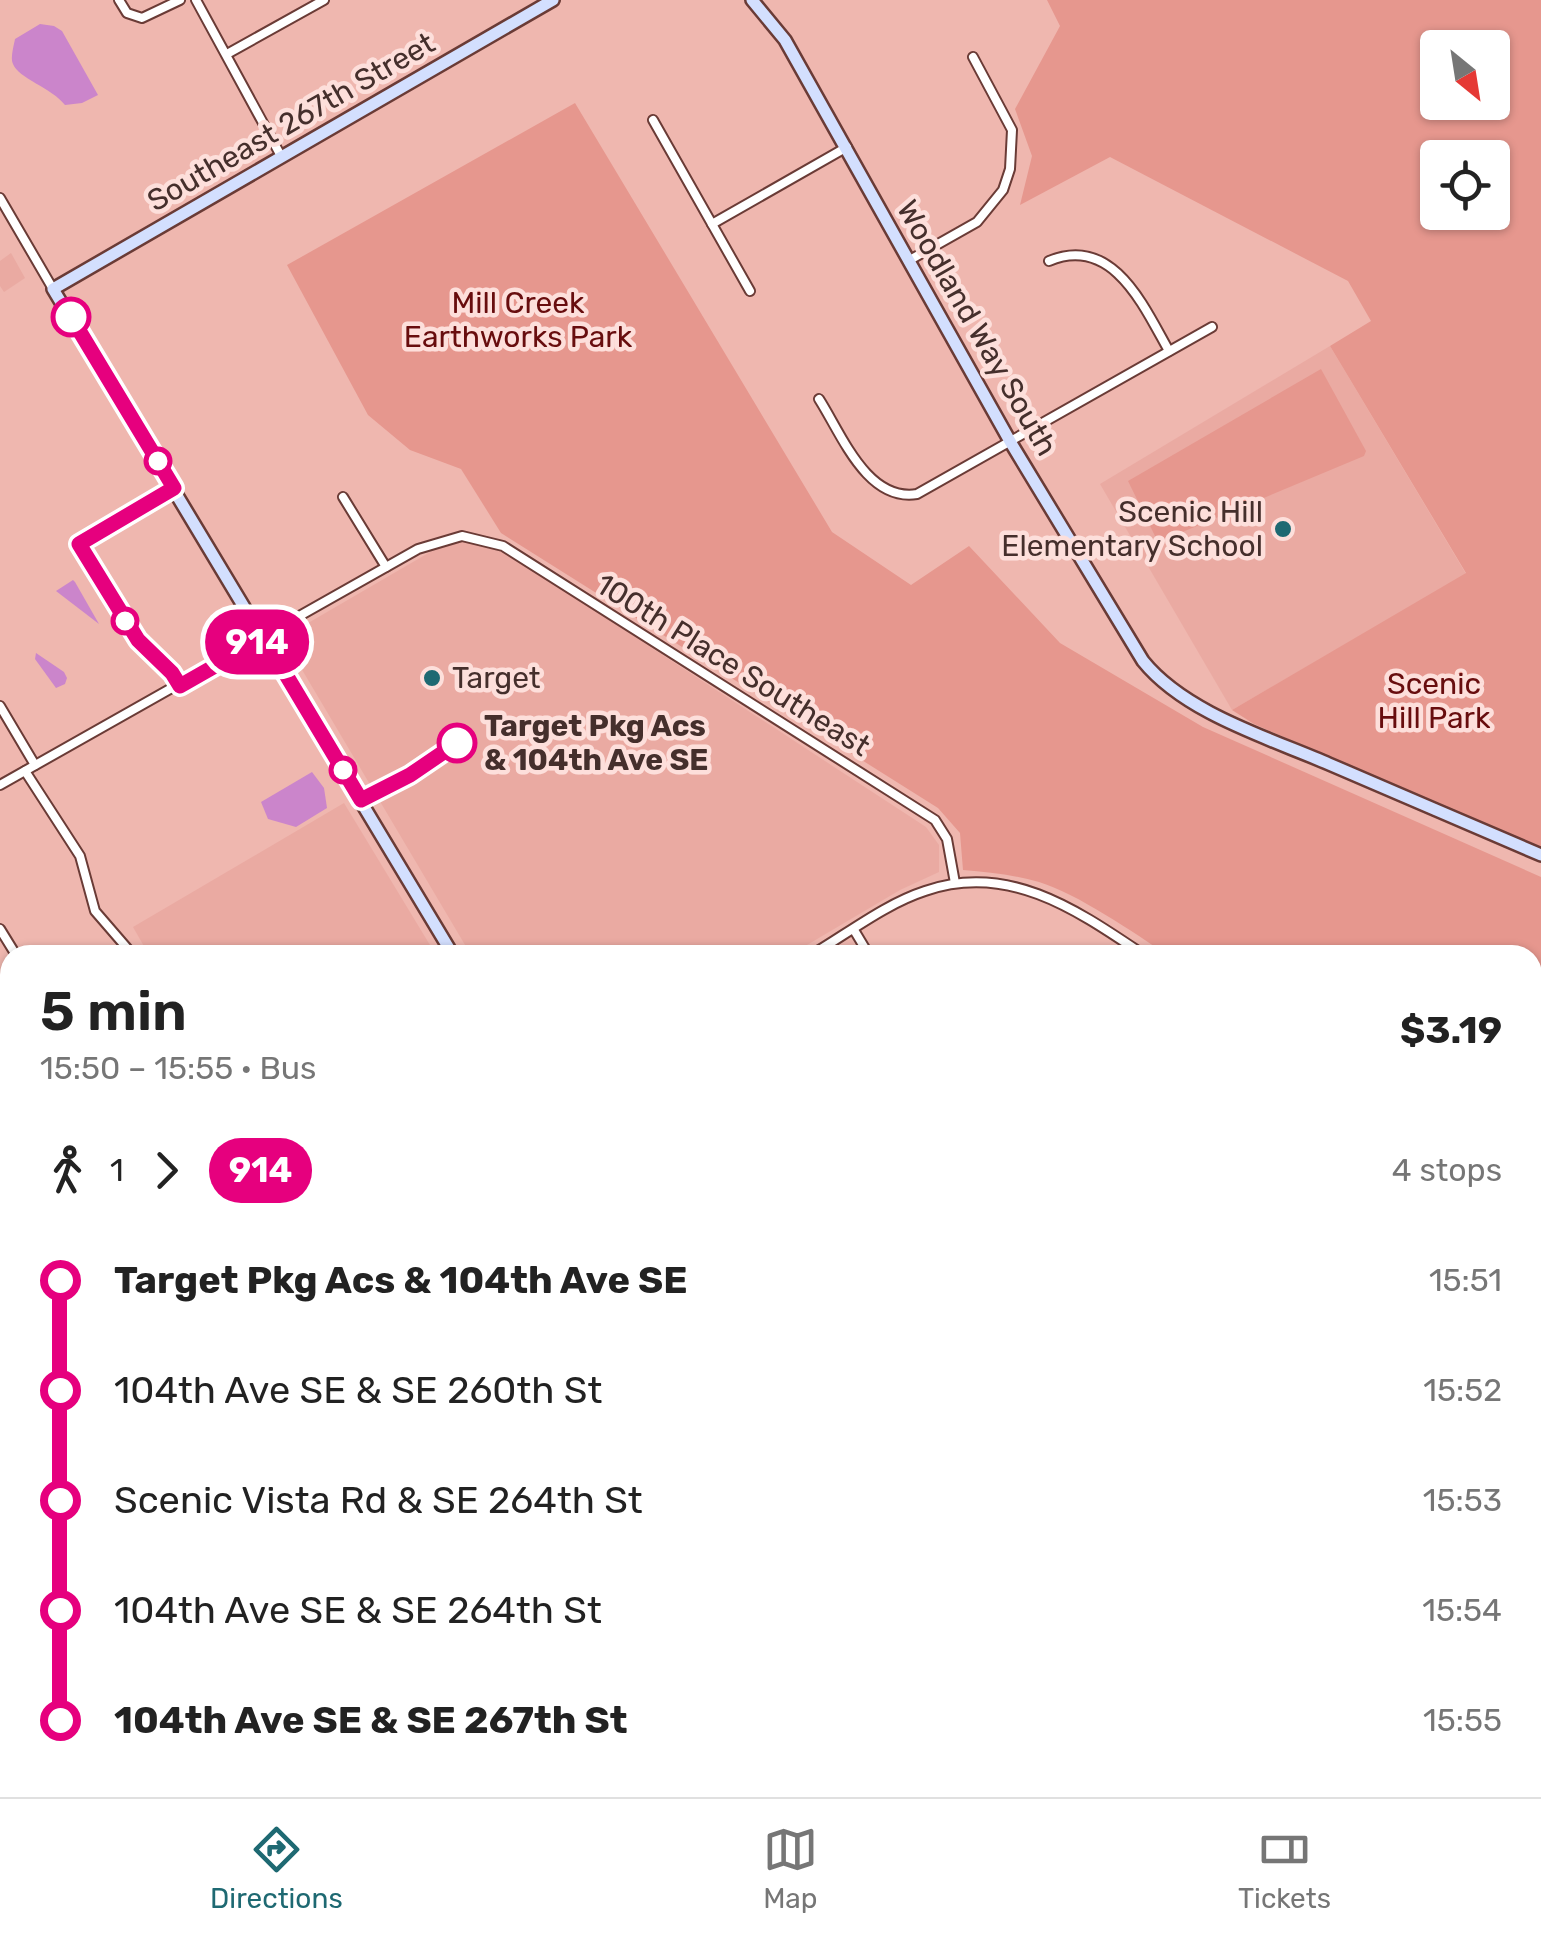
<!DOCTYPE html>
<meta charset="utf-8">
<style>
:root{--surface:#fff;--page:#f6f6f6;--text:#222;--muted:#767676;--line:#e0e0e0;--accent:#1e6972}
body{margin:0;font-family:Rubik,sans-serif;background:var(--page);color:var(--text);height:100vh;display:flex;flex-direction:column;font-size:38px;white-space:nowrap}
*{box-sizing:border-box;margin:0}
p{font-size:32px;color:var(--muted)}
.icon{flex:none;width:55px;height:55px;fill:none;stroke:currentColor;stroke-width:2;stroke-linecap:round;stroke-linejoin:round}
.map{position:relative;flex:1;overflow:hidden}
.sheet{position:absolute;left:0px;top:945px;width:1542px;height:852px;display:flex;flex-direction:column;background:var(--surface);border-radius:30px 30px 0 0;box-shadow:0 2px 8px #0004}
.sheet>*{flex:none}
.badge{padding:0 20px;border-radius:32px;font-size:35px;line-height:65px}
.needle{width:65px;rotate:150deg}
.tools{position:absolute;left:1420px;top:30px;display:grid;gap:20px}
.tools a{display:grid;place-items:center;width:90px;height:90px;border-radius:10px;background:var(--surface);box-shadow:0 2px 8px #0004;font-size:50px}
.map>.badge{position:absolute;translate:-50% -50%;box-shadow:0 0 0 5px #fff}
.legs{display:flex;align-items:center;gap:15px;height:110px;padding:0 40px;font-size:32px}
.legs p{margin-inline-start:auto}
.head{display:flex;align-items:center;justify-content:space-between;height:170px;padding:0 40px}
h1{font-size:55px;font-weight:600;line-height:75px}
ul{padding:0 40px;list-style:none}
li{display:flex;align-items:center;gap:35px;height:110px;font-size:38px}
li i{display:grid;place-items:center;width:15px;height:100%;margin:0 12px;background:currentColor}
li i::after{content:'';width:25px;height:25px;margin:-12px;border:8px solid;border-radius:50%;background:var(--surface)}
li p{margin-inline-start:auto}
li:first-child i{background:linear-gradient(#0000 50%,currentColor 0)}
li:last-child i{background:linear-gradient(currentColor 50%,#0000 0)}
.menu{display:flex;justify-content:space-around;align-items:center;height:140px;border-top:2px solid var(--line);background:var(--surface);font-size:28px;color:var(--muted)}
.menu a{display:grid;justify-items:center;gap:5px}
.menu .on{color:var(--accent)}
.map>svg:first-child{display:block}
</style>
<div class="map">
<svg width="1541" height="1797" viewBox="0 0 1541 1797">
<rect width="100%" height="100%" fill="#efb7af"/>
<g fill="#eaaaa2">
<polygon points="11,253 25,278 4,292 0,286 0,261"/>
<polygon points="1330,346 1466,574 1232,710 1100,484"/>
<polygon points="465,541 485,543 502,550 926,827 939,845 939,872 900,890 790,955 471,955 285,641 291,633 437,548"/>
<polygon points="344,803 436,955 149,955 133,927"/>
<polygon points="1532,1340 1541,1342 1541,1655 1533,1656"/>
<polygon points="10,1434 10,1488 0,1471 0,1440"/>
<polygon points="10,1489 10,1593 7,1593 0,1581 0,1495"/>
<polygon points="401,1788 453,1788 436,1797 406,1797"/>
<polygon points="614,1788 930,1788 936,1797 619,1797"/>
<polygon points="967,1788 1108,1788 1113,1797 973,1797"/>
<polygon points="1111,1788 1508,1788 1514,1797 1117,1797"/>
</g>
<g fill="#e6978e" fill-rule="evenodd">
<path d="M1047,0h494v850l-287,-126 -22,-14 234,-137 -136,-227 41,-25 -23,-40 -238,-124 -90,48 12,-49 -17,-47 45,-83zM1438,48h54v54h-54zM1438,158h54v54h-54z"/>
<path d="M575,103l257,429 79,53 58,-39 91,97 143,84 338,150v329l-9,-5v-246h-365c-32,-22 -91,-62 -128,-73 -25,-7 -50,-10 -76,-12l-3,-37 -22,-25 -437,-275 -40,-64 -51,-19 -42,-35 -81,-150z"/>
<polygon points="1321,369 1366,451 1364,456 1161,541 1155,536 1128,481"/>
<polygon points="1541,1655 1541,1797 1514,1797 1508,1788 1532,1788 1533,1656"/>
<polygon points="1382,1788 1461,1788 1466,1797 1364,1797"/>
</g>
<g fill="#cb85cb">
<path d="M40,24l14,2 8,5 36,64 -16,8 -17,2c-13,-17 -47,-27 -52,-41 -3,-6 1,-19 2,-25z"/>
<polygon points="73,580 75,582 99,624 56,591"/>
<polygon points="36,653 64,672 67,678 65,684 56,688 35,659"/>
<polygon points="312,772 324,788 327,808 296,827 268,819 261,802"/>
</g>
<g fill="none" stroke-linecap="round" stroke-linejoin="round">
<g stroke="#6a3b36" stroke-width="12">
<g id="street">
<polyline points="119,0 127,13 142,18 180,0"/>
<polyline points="196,0 281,156"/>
<polyline points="227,54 324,0"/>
<polyline points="653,120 750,291"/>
<polyline points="0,198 53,289"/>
<polyline points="712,224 847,147"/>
<polyline points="908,261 977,222 1003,190 1010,169 1012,130 973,57"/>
<path d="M1049,261c64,-27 95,46 120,90"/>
<path d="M819,399c23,36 48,103 98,95l295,-167"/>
<polyline points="343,497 386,567"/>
<polyline points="0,706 35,765"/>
<polyline points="25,771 80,856 95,911 133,955"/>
<polyline points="0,785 418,549 462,536 503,546 935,820 947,839 955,883"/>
<polyline points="0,929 16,955"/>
<polyline points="854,930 869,955"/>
<path d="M811,955c36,-21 74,-51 114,-64 84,-29 152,19 219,64"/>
<polyline points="1532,1214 1541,1219"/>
<polyline points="0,1389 10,1389"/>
<polyline points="0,1696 10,1712"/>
<polyline points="55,1788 61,1797"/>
<polyline points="276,1788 281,1797"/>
<polyline points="603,1788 608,1797"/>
<polyline points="167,1797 183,1788"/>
<polyline points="1161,1797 1177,1788"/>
</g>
</g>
<g stroke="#6a3b36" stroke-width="16">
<g id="secondary">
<path d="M752,0l33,40 226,403 132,218c42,52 126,77 186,103 71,30 141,61 212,91"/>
<polyline points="453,955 53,289 553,0"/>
<polyline points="0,1203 10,1220"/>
<polyline points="463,1797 479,1788"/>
</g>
</g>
<g stroke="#fff" stroke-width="18">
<g id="primary">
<polyline points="1532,1335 1541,1338"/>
<polyline points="1532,1346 1541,1348"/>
<polyline points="0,1610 10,1609"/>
<polyline points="946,1788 951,1797"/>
</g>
</g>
<use href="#street" stroke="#fff" stroke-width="8"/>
<use href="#secondary" stroke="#d3dffe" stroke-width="11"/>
<use href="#primary" stroke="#a7befd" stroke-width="12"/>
</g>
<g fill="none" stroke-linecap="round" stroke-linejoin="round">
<g stroke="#fff" stroke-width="22">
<polyline id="line-1" points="71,317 174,488 79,544 138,640 172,673 180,686 264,638 361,800 410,775 457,743"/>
</g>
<use href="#line-1" stroke="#e6007e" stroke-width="15"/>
</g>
<g fill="#fff" stroke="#e6007e" stroke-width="5">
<circle cx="71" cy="317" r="18"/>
<circle cx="158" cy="461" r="12"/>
<circle cx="125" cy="621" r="12"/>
<circle cx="457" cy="743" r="18"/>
<circle cx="343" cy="770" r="12"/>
</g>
<g fill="#1e6972" stroke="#fddfdb" stroke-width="4">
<circle cx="1283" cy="529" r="10"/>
<circle cx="432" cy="678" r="10"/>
</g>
<g text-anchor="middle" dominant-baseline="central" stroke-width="9" stroke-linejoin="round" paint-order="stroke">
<g font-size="30" fill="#452f2c" stroke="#fddfdb">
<text transform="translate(291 122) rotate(-30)">Southeast 267th Street</text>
<text transform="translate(977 328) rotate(60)">Woodland Way South</text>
<text transform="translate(733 665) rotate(32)">100th Place Southeast</text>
</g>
<g font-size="30" fill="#680d0e" stroke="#fddfdb">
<text x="518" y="303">Mill Creek<tspan x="518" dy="34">Earthworks Park</tspan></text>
<text x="1434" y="684">Scenic<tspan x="1434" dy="34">Hill Park</tspan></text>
</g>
<g font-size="30" fill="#452f2c" stroke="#fddfdb" text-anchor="end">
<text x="1263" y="512">Scenic Hill<tspan x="1263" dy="34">Elementary School</tspan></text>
<text x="452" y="678" text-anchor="start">Target</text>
</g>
<g font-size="30" font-weight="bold" fill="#452f2c" stroke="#fddfdb" text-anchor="start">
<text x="484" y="726">Target Pkg Acs<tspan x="484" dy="34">&amp; 104th Ave SE</tspan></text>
</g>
</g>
</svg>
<div class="tools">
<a><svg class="needle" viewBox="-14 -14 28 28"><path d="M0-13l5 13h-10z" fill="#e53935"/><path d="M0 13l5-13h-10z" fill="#767676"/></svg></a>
<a><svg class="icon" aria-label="locate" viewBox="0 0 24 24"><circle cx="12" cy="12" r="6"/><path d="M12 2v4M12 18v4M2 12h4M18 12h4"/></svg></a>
</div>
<b class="badge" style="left:257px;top:642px;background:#e6007e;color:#fff">914</b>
<section class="sheet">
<div class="head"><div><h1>5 min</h1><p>15:50 – 15:55 · Bus</p></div><b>$3.19</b></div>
<div class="legs"><svg class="icon" aria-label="walk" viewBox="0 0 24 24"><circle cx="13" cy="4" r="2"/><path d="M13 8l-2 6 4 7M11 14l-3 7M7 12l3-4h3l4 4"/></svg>1<svg class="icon" aria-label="forward" viewBox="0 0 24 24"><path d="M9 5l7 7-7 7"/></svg><b class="badge" style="background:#e6007e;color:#fff">914</b><p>4 stops</p></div>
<ul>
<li><i style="color:#e6007e"></i><b>Target Pkg Acs &amp; 104th Ave SE</b><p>15:51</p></li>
<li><i style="color:#e6007e"></i><span>104th Ave SE &amp; SE 260th St</span><p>15:52</p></li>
<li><i style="color:#e6007e"></i><span>Scenic Vista Rd &amp; SE 264th St</span><p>15:53</p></li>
<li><i style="color:#e6007e"></i><span>104th Ave SE &amp; SE 264th St</span><p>15:54</p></li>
<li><i style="color:#e6007e"></i><b>104th Ave SE &amp; SE 267th St</b><p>15:55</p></li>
</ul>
</section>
</div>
<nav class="menu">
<a class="on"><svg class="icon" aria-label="directions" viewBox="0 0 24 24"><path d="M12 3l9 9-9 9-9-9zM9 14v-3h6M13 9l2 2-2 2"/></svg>Directions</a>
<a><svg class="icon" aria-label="map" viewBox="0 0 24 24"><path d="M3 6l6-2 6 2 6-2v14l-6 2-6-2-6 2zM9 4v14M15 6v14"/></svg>Map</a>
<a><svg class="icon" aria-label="tickets" viewBox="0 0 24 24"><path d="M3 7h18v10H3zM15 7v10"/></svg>Tickets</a>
</nav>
